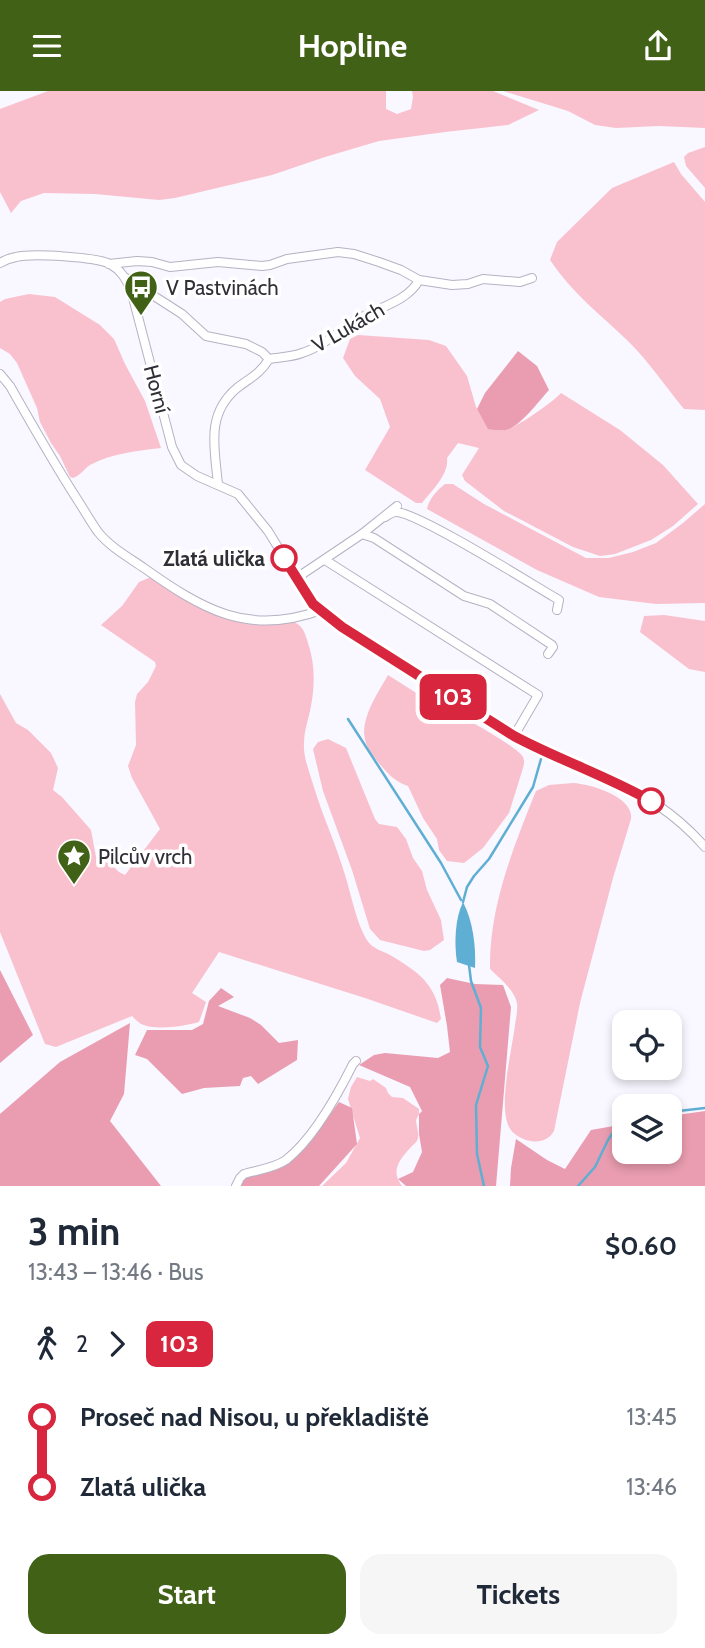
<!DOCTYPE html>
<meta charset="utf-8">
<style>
:root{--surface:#fff;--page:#f6f6f7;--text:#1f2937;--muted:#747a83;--accent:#406116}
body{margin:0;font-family:Cabin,sans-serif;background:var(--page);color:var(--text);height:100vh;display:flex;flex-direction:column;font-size:26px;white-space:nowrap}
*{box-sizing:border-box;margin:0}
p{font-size:23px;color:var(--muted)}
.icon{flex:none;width:38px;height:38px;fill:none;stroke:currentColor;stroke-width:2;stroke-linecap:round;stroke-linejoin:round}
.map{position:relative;height:1095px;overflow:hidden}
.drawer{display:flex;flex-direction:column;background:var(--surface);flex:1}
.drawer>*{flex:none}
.badge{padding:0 14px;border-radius:10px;font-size:24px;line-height:46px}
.controls{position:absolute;left:612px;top:919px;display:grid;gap:14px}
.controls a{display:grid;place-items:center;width:70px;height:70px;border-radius:14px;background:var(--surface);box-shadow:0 4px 10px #0003;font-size:35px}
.map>.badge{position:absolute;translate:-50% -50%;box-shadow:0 0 0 4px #fff}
.legs{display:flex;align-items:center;gap:10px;height:77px;padding:0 28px;font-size:23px}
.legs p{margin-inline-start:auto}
.headline{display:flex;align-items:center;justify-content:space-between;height:119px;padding:0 28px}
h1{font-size:38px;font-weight:800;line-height:52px}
.primary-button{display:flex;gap:14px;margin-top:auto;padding:14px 28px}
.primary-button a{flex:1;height:80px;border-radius:21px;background:var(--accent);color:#fff;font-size:28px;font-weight:800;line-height:80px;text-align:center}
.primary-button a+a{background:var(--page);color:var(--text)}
ul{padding:0 28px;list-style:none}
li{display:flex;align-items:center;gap:24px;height:70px;font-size:26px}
li i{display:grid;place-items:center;width:10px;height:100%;margin:0 9px;background:currentColor}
li i::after{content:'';width:18px;height:18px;margin:-9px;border:5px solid;border-radius:50%;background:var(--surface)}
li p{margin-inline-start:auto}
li:first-child i{background:linear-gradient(#0000 50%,currentColor 0)}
li:last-child i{background:linear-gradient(currentColor 50%,#0000 0)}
header{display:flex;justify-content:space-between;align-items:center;height:91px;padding:0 28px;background:var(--accent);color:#fff;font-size:32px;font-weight:800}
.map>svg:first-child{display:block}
</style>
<header><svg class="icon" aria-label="menu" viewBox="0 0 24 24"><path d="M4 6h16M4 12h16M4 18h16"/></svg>Hopline<svg class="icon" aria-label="share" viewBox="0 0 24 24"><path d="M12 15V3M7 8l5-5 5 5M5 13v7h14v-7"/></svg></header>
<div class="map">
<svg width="705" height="1095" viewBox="0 0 705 1095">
<rect width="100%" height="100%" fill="#f9f7ff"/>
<g fill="#f9c1ce">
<polygon points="48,0 386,0 386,18 397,23 411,18 413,6 412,0 493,0 539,19 508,34 445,41 379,50 325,66 272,84 175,107 159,109 95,103 44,102 21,110 11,122 0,101 0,18"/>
<polygon points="503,0 705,0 705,37 659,35 616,37 595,34 568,20"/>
<polygon points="705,56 705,97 686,75 684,66 688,62"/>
<path d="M674,71l7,12 24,28v208l-21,-1c-18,-22 -35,-47 -55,-67 -28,-27 -58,-50 -79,-82l7,-18 55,-54z"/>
<path d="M29,203l26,3 45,28 14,14 11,25 20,37 16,47c-24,3 -49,5 -71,17 -6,4 -9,10 -17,13l-3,-1 -10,-21 -9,-13 -11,-21 -3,-14 -20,-45 -7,-9 -10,-6v-46l5,-3z"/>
<path d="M358,244l71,5 17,6 21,30 9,31 12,21c6,2 11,3 17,2 11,-2 48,-28 56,-37l59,37 43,35 35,39 -25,22 -22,14 -36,14 -15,2 -27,-9 -69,-36 -39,-30 -3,-6 17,-27 -21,-5 -11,15c2,17 -15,32 -25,45h-6l-51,-33 25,-43 -10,-28 -25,-23 -12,-18 7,-19z"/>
<path d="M445,393h8l31,20 102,54h23l24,-6 23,-9 27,-20 22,-19v99l-49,1 -57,-7 -62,-27 -110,-61c2,-10 10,-19 18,-25z"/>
<path d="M151,486c31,20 61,41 99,47 14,2 29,-2 44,-2 9,4 11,11 14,21 7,20 7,42 3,63 -2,12 -7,24 -7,37 -1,13 5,28 9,41 9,31 23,60 32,91 6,18 13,57 26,70 5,4 13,7 19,10 28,17 46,28 51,64l-4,4 -72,-25 -146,-46 -27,41 14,9 -7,20c-14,4 -44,9 -58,2 -3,-2 -6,-5 -9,-8l-76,31 -11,-3 -45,-112v-238l16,29 12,7 23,23 7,15 -5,22 9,7 29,33 5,27 16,8 7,7 6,3 35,-46 -28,-51 -4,-12 8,-21 -1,-43 2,-8 11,-12 8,-16 -1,-4 -54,-37 21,-19 17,-24z"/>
<polygon points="664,524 705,530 705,581 689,578 640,541 644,525"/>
<path d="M388,584l44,28c13,3 87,44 91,54 2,5 1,7 0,11l-14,45 -26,35 -19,15 -17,-2 -8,-11 -2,-11 -14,-21 -15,-32c-13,-4 -21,-13 -30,-24 -4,-5 -10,-12 -12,-19 -8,-22 12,-50 22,-68z"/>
<polygon points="328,648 346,657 375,728 379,733 397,736 406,748 413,767 422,780 427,799 441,829 444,849 430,859 424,860 380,849 370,838 352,779 323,700 313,658 318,651"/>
<path d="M573,692c18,1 61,14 58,36l-18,59 -33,125 -26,128c-4,8 -14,12 -23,10 -8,-1 -19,-7 -22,-14 -11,-22 3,-77 6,-102 1,-7 3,-15 2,-22 -3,-14 -18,-25 -27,-34 -1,-62 23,-121 46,-178l13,-6z"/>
<path d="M357,986l13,4 3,-2 13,9 2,5 4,4 11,1 16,11v5l-3,6c0,5 3,12 2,17 0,4 -3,6 -6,9 -12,13 -22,24 -10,40h-80l24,-23 14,-25 -12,-39 3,-12z"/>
</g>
<g fill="#ea9db0">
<path d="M518,260l19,15 12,24c-11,12 -28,36 -43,40 -6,1 -12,0 -18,-1l-11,-20 8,-16z"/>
<polygon points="0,879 33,944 0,972"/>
<polygon points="447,887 475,893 503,894 511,916 496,1095 406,1095 398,1088 413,1081 422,1061 419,1043 419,1023 422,1020 410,996 359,974 374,964 385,962 438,967 450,961 447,935 440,894"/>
<polygon points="221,897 234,906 218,915 250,927 261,934 279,952 298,949 297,969 258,993 251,985 243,987 240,995 204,997 182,1003 147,968 135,964 147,939 192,939 203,933 209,910"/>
<polygon points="130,932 124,1003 110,1030 161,1095 0,1095 0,1023 60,971"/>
<path d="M339,1011l13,6 5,36 -38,42h-80l5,-8c12,-3 25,-5 37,-10 24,-12 42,-45 58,-66z"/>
<polygon points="705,1020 705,1095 510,1095 511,1077 516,1048 547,1069 565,1078 591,1039 625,1033 625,1060 670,1060 670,1025"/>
</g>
<path fill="#5faed3" d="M463,811c10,19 13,44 12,66l-18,-6c-3,-18 -2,-44 6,-60z"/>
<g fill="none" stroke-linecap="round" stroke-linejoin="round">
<g stroke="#5faed3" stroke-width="2.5">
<polyline points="348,628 441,772 461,809"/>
<polyline points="463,811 467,796 474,785 489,768 533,696 541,668"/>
<polyline points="469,874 471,890 481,917 480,956 488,975 476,1014 477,1063 484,1095"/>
<polyline points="670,1021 705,1017"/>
<polyline points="578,1095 595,1076 608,1049 622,1028 625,1027"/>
</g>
<g stroke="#b6b2c3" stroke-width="10">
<g id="minor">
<path d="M0,172c5,-3 10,-5 16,-6 16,-4 80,0 94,7 11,6 16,15 21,26l41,157 9,18 16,11 41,18 30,37 45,73 29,23 172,109c46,25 99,39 142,68 18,12 35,27 49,43"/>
<polyline points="109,173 137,170 152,171 170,176 218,171 262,175 270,174 287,168 338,161 354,163 379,171 401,179 419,189 452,194 468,193 483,188 520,191 532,187"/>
<polyline points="126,187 182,223 206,245 246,253 262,261 269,268"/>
<path d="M0,283l10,12c21,37 42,74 65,110 8,12 15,25 23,36 12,15 30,25 46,36 58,41 104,69 177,42"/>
<path d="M218,394c-3,-36 -13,-70 19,-97 13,-10 23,-14 32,-29 11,-2 23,-2 33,-6 19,-6 35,-20 52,-31 20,-14 53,-19 65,-42"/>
<path d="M385,426c3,-2 6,-4 10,-5 19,-2 135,71 159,85l5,3 -2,10"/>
<polyline points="362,443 374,447 464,505 490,513 552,554 553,556 548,563"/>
<polyline points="325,469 538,604 514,645"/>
<polyline points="298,489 304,482 362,443 397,415"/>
<path d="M236,1095l4,-8 4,-4c13,-4 31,-6 42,-14 27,-21 52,-66 67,-96l3,-3"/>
</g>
</g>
<use href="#minor" stroke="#fff" stroke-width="8"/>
</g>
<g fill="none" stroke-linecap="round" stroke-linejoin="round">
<g stroke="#fff" stroke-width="16">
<path id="line-1" d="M284,467l29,46 29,23 172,109c45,24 93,40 137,65"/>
</g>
<use href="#line-1" stroke="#d7263d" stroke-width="10"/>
</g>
<defs>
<g id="bus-pin" transform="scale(1.75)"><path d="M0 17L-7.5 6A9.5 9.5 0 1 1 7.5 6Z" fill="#406116" stroke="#fff"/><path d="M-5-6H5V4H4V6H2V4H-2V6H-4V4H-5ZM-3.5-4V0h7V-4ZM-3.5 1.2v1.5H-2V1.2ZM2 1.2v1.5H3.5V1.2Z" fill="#fff"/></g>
<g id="sight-pin" transform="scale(1.75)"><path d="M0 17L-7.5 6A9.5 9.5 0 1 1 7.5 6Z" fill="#406116" stroke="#fff"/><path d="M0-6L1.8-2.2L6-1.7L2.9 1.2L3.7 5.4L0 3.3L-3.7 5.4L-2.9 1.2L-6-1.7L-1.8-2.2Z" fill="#fff"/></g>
</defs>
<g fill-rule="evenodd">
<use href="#bus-pin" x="141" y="196"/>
<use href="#sight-pin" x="74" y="765"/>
</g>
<g fill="#fff" stroke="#d7263d" stroke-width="3.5">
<circle cx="284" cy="467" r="12"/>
<circle cx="651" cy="710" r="12"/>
</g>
<g text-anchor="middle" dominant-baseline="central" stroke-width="7" stroke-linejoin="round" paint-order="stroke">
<g font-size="21" fill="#312f36" stroke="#fff" text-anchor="start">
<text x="166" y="196">V Pastvinách</text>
<text x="98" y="765">Pilcův vrch</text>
</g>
<g font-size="21" fill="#312f36" stroke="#fff">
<text transform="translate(348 236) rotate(-30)">V Lukách</text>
<text transform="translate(157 298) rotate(75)">Horní</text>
</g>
<g font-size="21" font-weight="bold" fill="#312f36" stroke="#fff" text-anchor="end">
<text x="265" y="467">Zlatá ulička</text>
</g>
</g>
</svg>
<div class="controls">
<a><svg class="icon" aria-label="locate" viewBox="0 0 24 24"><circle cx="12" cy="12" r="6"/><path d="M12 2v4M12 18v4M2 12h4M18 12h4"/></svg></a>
<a><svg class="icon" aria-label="layers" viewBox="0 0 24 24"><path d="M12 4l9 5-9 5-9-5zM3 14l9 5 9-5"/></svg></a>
</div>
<b class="badge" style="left:453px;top:606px;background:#d7263d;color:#fff">103</b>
</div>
<section class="drawer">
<div class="headline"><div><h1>3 min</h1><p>13:43 – 13:46 · Bus</p></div><b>$0.60</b></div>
<div class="legs"><svg class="icon" aria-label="walk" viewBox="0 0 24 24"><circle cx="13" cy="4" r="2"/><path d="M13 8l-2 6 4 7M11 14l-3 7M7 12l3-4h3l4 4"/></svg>2<svg class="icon" aria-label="forward" viewBox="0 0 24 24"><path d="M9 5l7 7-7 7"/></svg><b class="badge" style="background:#d7263d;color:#fff">103</b></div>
<ul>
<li><i style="color:#d7263d"></i><b>Proseč nad Nisou, u překladiště</b><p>13:45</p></li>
<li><i style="color:#d7263d"></i><b>Zlatá ulička</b><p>13:46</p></li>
</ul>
<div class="primary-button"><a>Start</a><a>Tickets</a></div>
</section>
